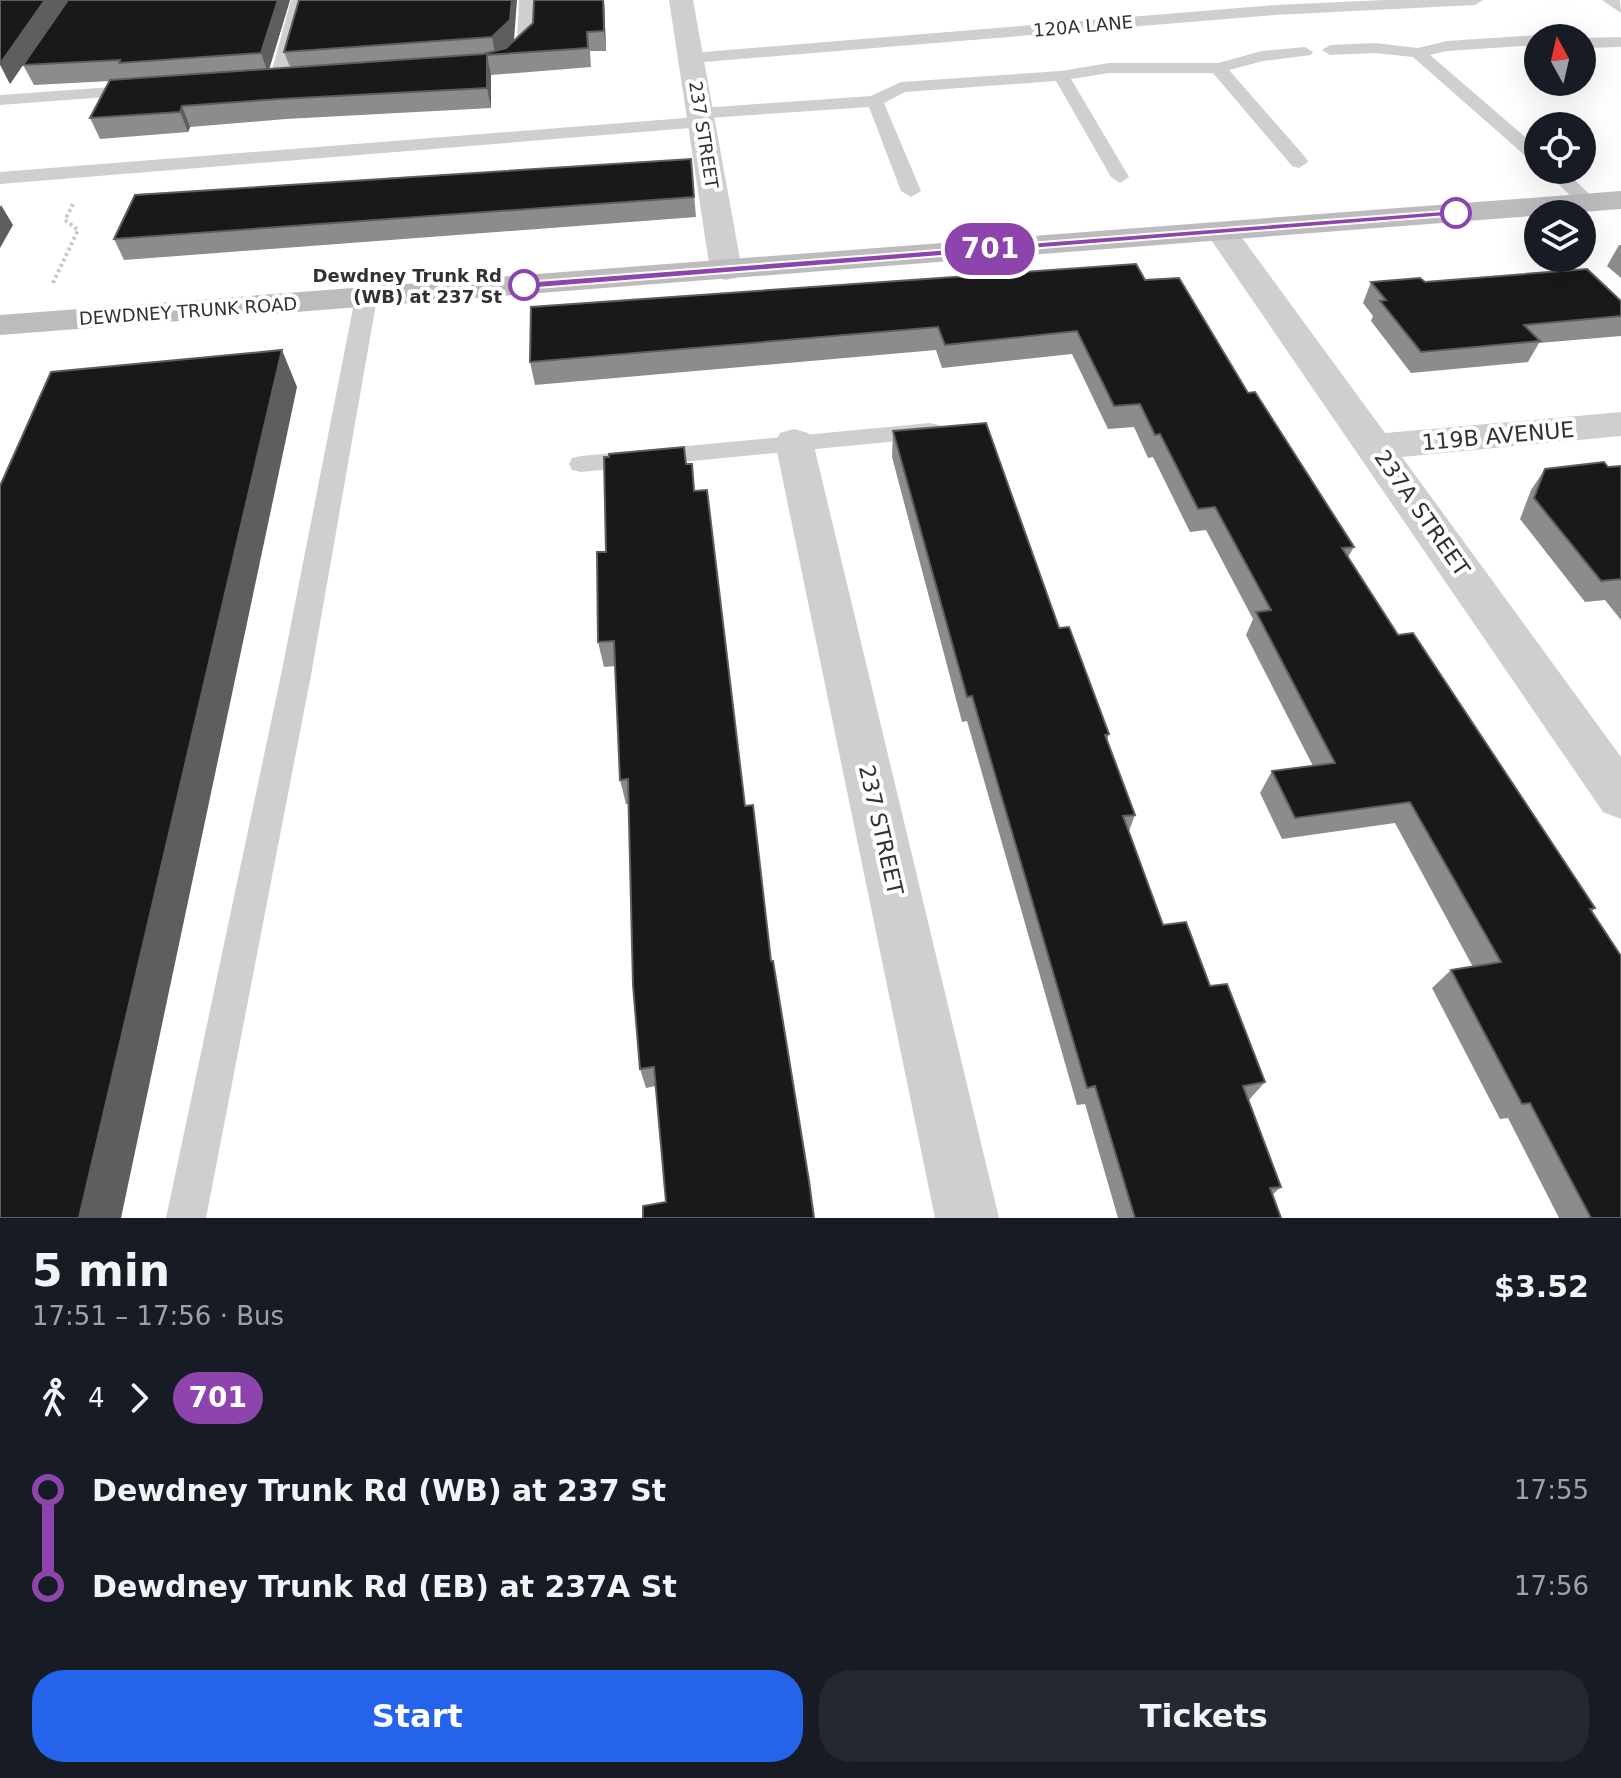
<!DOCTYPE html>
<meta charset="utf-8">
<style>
:root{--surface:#171b24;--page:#242831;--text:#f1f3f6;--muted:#9ea1a6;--accent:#2563eb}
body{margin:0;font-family:"DejaVu Sans",sans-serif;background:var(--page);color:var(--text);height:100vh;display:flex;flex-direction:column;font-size:30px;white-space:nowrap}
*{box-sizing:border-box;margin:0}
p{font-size:26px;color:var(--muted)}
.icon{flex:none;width:44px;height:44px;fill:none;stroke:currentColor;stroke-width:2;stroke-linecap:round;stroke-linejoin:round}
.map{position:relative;height:1218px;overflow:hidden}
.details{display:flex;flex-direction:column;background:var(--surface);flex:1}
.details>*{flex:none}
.badge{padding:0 16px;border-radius:26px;font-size:28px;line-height:52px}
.needle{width:52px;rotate:352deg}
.buttons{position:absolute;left:1524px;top:24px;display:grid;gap:16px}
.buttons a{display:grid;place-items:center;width:72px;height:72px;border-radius:50%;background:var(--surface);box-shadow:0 8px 32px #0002;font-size:40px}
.map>.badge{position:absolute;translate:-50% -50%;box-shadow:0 0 0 4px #fff}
.legs{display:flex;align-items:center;gap:12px;height:88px;padding:0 32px;font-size:26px}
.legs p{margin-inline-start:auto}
.headline{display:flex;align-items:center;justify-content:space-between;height:136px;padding:0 32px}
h1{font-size:44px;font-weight:700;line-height:60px}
.primary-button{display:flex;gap:16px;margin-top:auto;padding:16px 32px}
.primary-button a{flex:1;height:92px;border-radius:32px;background:var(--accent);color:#fff;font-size:32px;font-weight:700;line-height:92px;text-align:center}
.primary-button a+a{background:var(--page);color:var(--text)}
ul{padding:0 32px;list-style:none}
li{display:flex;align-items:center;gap:28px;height:96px;font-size:30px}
li i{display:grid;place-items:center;width:12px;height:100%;margin:0 10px;background:currentColor}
li i::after{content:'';width:20px;height:20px;margin:-10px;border:6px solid;border-radius:50%;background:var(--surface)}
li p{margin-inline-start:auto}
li:first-child i{background:linear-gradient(#0000 50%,currentColor 0)}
li:last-child i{background:linear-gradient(currentColor 50%,#0000 0)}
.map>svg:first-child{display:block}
</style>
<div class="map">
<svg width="1621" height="1218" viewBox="0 0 1621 1218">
<rect width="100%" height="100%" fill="#fff"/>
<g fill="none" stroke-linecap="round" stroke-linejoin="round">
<polyline stroke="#c9c9c9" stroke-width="4" stroke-dasharray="3 3" stroke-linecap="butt" points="53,283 78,230 65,220 73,204"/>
<g fill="#cfcfcf" fill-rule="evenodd">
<polygon points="291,0 307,0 285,81 277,86 269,81"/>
<polygon points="519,0 535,0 533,42 513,62 507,64 499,59 517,41"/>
<polygon points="1384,0 1483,0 1475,5 1275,15 692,63 684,58 692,53 1275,5"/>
<polygon points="1602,0 1620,0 1621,13"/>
<polygon points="1538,35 1545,38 1538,38 1538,45 1447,51 1430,55 1538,148 1538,163 1531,161 1413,57 1375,53 1330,55 1322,50 1330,45 1375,43 1418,48 1447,41"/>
<polygon points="1621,37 1621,47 1582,48 1582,38"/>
<polygon points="1305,47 1313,52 1311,55 1263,61 1229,70 1306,158 1308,162 1299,168 1292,166 1213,73 1109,73 1071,79 1129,177 1120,183 1111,177 1056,81 905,92 884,103 921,191 911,197 901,191 869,107 708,118 712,122 703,127 0,184 0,172 698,117 693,113 702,108 871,96 901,82 1061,71 1109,63 1218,63 1262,51"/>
<polygon points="140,85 146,86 148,90 146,94 0,105 0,95"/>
<polygon points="1544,170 1564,170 1599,203 1596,207 1582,207"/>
<polygon points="366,292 377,298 311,675 206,1218 166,1218 281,675 355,298"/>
<polygon points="930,423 939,425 942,431 939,437 581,472 572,470 569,464 572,458 581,456"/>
</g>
<g fill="#cfcfcf" fill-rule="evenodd">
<polygon points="669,0 693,0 742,270 738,277 726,280 714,277 710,270"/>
<polygon points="1221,222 1232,224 1385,433 1621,412 1621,436 1402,457 1621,757 1621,819 1603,812 1205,231 1210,224"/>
<polygon points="794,429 808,433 813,442 999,1218 935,1218 775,442 780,433"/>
</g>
<polygon fill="#bcbcbc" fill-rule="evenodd" points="1621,191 1621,209 0,335 0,315"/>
</g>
<g fill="#8c8c8c">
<polygon points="0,0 290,0 269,69 290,67 284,52 299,0 514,40 504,49 604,0 606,51 590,51 591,67 491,75 491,108 286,119 190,127 188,132 100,139 90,118 110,81 34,85 23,65 64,6 10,84 0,65"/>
<polygon points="691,159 696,217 124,260 114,239"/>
<polygon points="1619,245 1621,245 1621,278 1607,266"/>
<polygon points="1145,280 1248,393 1354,547 1348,557 1398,635 1595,908 1592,911 1621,1218 1559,1218 1508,1118 1500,1119 1432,988 1451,970 1473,967 1395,823 1282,839 1260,793 1272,771 1313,766 1246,635 1253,619 1206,530 1190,532 1153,457 1148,458 1134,427 1108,429 1072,354 942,368 936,350 535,385 530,362"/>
<polygon points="1371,282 1425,282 1621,301 1621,336 1539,343 1528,362 1411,373 1371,321 1373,316 1363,303"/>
<polygon points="893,431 1059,628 1109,734 1107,740 1135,815 1129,831 1163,925 1210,986 1265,1082 1249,1100 1281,1187 1272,1195 1281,1218 1118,1218 1085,1104 1077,1105 967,721 962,722 892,457"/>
<polygon points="684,447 666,1202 656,1086 646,1088 640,1069 628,804 626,804 620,780 615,666 604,667 598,642 606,552"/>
<polygon points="1621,466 1621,620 1605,600 1585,602 1520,519 1531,490 1545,469"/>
</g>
<g fill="#5e5e5e">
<polygon points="45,0 70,0 72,3 63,6 10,84 0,64"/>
<polygon points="278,0 290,0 268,73 261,53"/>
<polygon points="512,0 517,0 514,40 498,54 495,54 492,37"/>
<polygon points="603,0 604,0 606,51 604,31"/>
<polygon points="487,55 491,75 491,108 487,88"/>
<polygon points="182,106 190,127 188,132 180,112"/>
<polygon points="1,205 13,225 0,248 0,207"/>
<polygon points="282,350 297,387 121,1218 79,1218"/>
</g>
<g fill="#191919" stroke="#5e5e5e" stroke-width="2">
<polygon points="0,0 45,0 0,64"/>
<polygon points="68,0 278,0 261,53 119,63 120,60 23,65"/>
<polygon points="299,0 512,0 510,20 492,37 284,52"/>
<polygon points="534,0 603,0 604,31 587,32 588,48 487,55 487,88 279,99 182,106 180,112 90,118 110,80 483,54 506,48 533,23"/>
<polygon points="691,159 694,197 114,239 135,195"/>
<polygon points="1136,264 1145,280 1179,278 1248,393 1255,392 1354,547 1342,548 1398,635 1413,633 1595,908 1590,909 1621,956 1621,1218 1591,1218 1530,1103 1522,1104 1451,970 1501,962 1410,802 1295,818 1272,771 1335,763 1256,612 1271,610 1215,507 1198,509 1160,434 1155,435 1140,404 1114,406 1077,331 945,345 938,327 530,362 531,307"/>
<polygon points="1587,269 1621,301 1621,316 1524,325 1540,341 1421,352 1380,301 1386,300 1371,282 1420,278 1425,282"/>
<polygon points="282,350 79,1218 0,1218 0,486 51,372"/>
<polygon points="986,423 1059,628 1069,627 1109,734 1105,735 1135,815 1123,816 1163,925 1186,922 1210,986 1227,984 1265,1082 1243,1086 1281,1187 1270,1188 1281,1218 1135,1218 1095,1086 1087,1088 972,696 967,697 893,431"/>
<polygon points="684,447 686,464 692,464 694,491 707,490 745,806 753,805 771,961 773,961 809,1181 814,1218 643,1218 643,1206 666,1202 654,1067 640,1069 633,985 628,779 620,780 614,641 598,642 597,552 606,552 604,457 609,457 609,454"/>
<polygon points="1604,462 1608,467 1621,466 1621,579 1601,581 1534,498 1545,469"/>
</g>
<polygon fill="#8e44ad" stroke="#fff" stroke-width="2" points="1456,210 1461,213 1460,215 524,289 519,285 524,282"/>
<g fill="#fff" stroke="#8e44ad" stroke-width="4">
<circle cx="1456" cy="213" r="14"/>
<circle cx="524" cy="285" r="14"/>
</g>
<g text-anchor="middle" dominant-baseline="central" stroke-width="8" stroke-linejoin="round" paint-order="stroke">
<g font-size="18" fill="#323232" stroke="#fff">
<text transform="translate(1083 26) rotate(-5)">120A LANE</text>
<text transform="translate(704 135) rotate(81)">237 STREET</text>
<text transform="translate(188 311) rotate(-4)">DEWDNEY TRUNK ROAD</text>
</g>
<g font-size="18" font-weight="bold" fill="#323232" stroke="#fff" text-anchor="end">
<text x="502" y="275">Dewdney Trunk Rd<tspan x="502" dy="21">(WB) at 237 St</tspan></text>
</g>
<g font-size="22" fill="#323232" stroke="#fff">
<text transform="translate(1498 436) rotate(-5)">119B AVENUE</text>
<text transform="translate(1422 513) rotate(55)">237A STREET</text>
<text transform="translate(881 830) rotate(77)">237 STREET</text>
</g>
</g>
</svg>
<div class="buttons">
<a><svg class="needle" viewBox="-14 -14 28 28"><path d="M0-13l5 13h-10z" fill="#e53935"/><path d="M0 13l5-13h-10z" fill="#9ea1a6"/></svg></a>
<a><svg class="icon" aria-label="locate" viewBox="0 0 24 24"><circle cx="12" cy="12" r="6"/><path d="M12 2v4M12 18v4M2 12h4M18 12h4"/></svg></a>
<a><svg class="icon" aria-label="layers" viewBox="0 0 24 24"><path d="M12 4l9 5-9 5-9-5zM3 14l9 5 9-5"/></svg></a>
</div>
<b class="badge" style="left:990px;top:249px;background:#8e44ad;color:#fff">701</b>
</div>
<section class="details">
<div class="headline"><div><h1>5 min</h1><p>17:51 – 17:56 · Bus</p></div><b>$3.52</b></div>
<div class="legs"><svg class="icon" aria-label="walk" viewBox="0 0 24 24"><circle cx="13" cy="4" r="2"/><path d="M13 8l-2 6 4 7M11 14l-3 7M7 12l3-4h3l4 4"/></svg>4<svg class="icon" aria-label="forward" viewBox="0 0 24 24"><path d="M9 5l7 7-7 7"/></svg><b class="badge" style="background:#8e44ad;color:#fff">701</b></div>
<ul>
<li><i style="color:#8e44ad"></i><b>Dewdney Trunk Rd (WB) at 237 St</b><p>17:55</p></li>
<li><i style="color:#8e44ad"></i><b>Dewdney Trunk Rd (EB) at 237A St</b><p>17:56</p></li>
</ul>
<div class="primary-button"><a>Start</a><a>Tickets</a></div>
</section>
